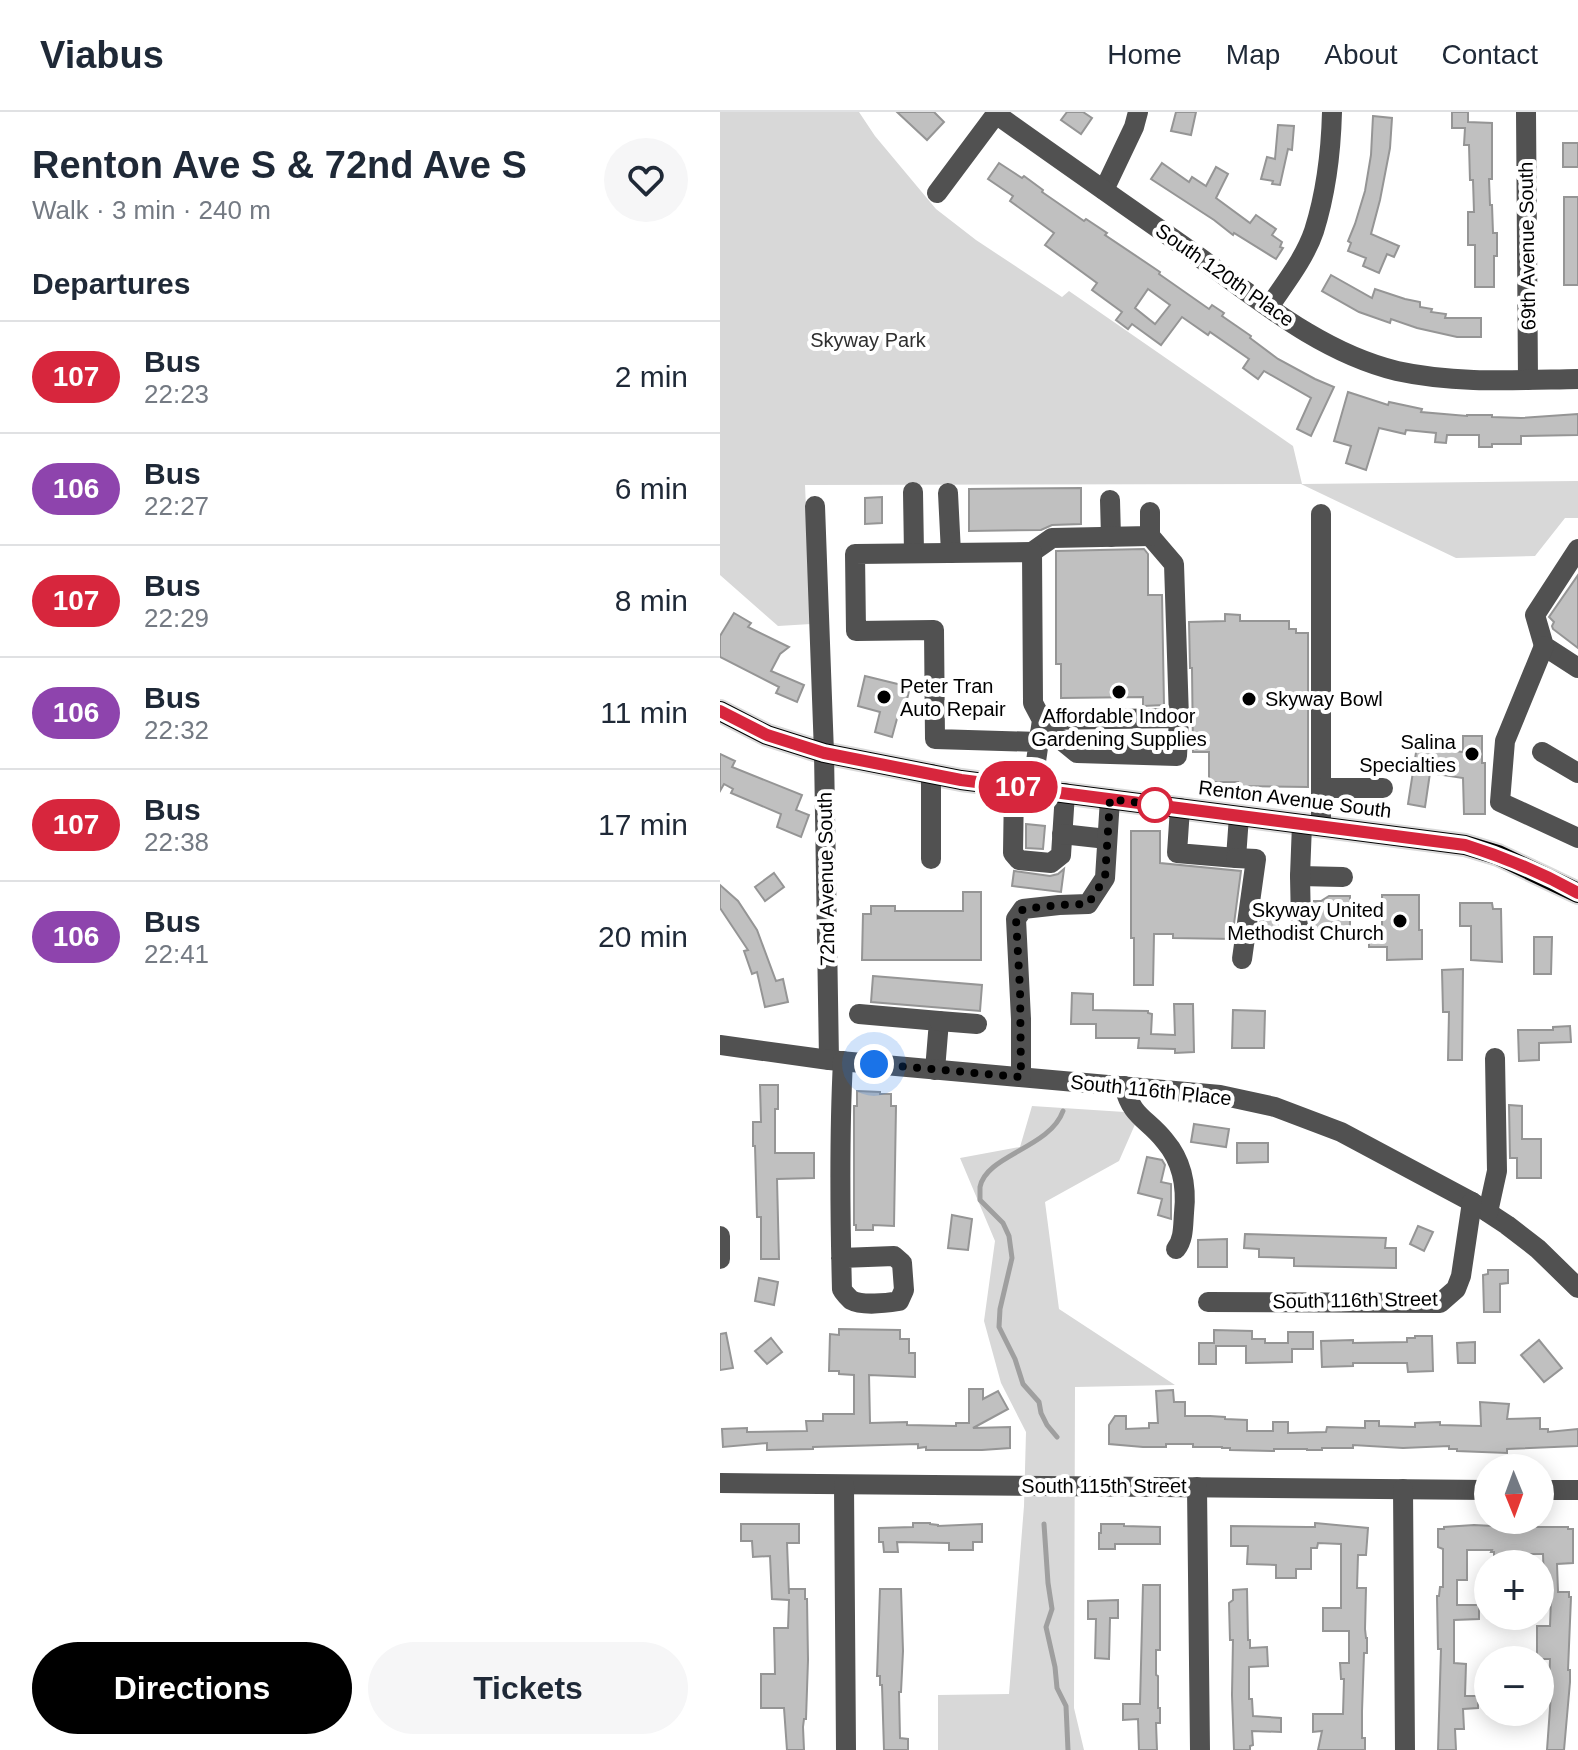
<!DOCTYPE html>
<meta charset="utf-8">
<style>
:root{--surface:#fff;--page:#f6f6f7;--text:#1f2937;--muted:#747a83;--line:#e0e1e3;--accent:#000}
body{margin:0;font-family:Arial,sans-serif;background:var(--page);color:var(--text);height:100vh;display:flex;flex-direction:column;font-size:30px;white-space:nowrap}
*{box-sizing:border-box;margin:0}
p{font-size:26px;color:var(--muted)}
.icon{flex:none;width:44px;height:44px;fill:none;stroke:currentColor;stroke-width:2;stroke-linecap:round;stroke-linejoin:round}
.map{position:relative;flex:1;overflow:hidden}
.panel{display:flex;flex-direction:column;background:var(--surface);width:720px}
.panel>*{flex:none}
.badge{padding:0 16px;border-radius:26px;font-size:28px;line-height:52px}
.needle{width:52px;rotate:179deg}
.tools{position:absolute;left:754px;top:1342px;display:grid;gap:16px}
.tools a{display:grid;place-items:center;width:80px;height:80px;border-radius:50%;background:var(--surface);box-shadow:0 4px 20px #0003;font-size:40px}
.you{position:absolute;width:40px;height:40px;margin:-20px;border:6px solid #fff;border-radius:50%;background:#1a73e8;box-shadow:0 0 0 12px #1a73e833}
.map>.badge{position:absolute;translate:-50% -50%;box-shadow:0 0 0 4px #fff}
h2{padding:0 32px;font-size:30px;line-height:72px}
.round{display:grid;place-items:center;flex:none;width:84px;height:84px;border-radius:42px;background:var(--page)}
.headline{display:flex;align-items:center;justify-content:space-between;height:136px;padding:0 32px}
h1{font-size:38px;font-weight:700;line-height:60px}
.action{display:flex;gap:16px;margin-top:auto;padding:16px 32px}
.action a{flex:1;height:92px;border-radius:48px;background:var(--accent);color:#fff;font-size:32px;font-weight:700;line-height:92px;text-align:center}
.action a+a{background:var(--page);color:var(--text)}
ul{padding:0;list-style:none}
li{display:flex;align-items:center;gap:24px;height:112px;padding:0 32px;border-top:2px solid var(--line)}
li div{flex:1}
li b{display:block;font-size:30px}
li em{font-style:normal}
li .badge{min-width:88px;font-weight:700;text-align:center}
header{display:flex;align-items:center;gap:48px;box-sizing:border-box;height:112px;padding:0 40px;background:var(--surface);border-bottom:2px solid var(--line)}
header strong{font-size:38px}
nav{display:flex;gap:44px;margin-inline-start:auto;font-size:28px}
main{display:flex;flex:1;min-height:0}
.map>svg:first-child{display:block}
</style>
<header>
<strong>Viabus</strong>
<nav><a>Home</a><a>Map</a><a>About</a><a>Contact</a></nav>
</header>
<main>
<section class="panel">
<div class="headline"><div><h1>Renton Ave S &amp; 72nd Ave S</h1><p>Walk · 3 min · 240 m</p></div><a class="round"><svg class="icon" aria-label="heart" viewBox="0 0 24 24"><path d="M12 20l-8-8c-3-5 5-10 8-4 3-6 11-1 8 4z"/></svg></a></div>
<h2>Departures</h2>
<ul>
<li><span class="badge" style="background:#d7263d;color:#fff">107</span><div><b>Bus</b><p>22:23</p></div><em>2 min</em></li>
<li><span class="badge" style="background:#8e44ad;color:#fff">106</span><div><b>Bus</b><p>22:27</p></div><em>6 min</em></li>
<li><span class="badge" style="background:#d7263d;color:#fff">107</span><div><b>Bus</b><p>22:29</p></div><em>8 min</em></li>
<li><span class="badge" style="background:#8e44ad;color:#fff">106</span><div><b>Bus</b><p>22:32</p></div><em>11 min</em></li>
<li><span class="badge" style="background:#d7263d;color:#fff">107</span><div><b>Bus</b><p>22:38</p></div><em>17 min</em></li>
<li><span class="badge" style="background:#8e44ad;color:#fff">106</span><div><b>Bus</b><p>22:41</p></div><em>20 min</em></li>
</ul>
<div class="action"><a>Directions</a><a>Tickets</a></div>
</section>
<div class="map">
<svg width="858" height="1638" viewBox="0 0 858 1638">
<rect width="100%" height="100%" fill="#fff"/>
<g fill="#d8d8d8">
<polygon points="0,0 139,0 155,24 216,97 256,128 342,185 349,179 573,334 582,372 858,369 858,406 845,406 815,444 736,446 581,372 85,373 91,512 58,514 0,463"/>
<polygon points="312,994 420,1001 399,1049 325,1090 339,1197 455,1273 355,1275 354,1596 364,1638 218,1638 218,1583 289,1582 304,1394 306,1320 281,1271 264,1209 275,1129 240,1046 300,1035"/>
</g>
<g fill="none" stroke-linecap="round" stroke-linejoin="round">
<g stroke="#9f9f9f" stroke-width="5">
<path d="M337,1325l-10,-12 -6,-12 -2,-11 -16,-18 -8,-25 -16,-32 1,-18 12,-51 -3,-22 -6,-13 -23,-23c0,-4 0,-8 0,-13 6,-32 70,-39 83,-76"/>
<polyline points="324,1412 328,1471 332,1497 326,1515 335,1555 337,1576 346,1594 348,1638"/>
</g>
</g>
<g fill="#c0c0c0" stroke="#959595" stroke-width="2" fill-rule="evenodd">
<polygon points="177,0 214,0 224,10 207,28"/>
<polygon points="347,0 363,0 372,6 361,22 341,8"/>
<polygon points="456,0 476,0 471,23 451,19"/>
<polygon points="732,0 748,0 748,10 772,11 772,67 769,67 770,93 772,93 773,121 777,121 777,144 774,144 774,175 755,175 755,133 748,133 748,100 754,100 753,68 750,68 749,33 744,33 745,16 732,16"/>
<polygon points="653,4 672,6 670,36 660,88 651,122 679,134 674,145 667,142 659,161 643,154 646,146 628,139 631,131 628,129 635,112 645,79 651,43"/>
<polygon points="558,13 574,14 572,38 568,37 560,73 552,72 553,69 541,67 547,45 555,47"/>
<rect x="843" y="31" width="15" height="24"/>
<path d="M279,51l23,15 2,-2 19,14 -1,2 42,29 2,-2 21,14 -2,2 55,37 -1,2 50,35 3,-4 12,8 -2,3 29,20 -1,2 28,21 37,20 19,8 -23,49 -14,-7 14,-31 -47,-27 -6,8 -15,-11 6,-9 -39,-27 -2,3 -26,-18 -21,28 -29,-21 -4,5 -12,-9 6,-8 -30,-22 5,-7 -52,-38 9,-12 -44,-32 3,-5 -25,-17zM428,177l22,16 -15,19 -20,-16z"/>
<polygon points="442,51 469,70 472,65 486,74 496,55 508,62 496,86 530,111 536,103 556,117 552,123 562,130 560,135 563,136 556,147 514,121 513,123 494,108 431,67"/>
<rect x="844" y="85" width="14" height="88"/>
<polygon points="611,163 652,186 655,177 685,187 700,190 700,195 712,197 711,200 726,202 725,206 761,206 761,225 737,225 697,216 671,207 670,211 639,200 602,179"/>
<polygon points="628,280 668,293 669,290 702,297 701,300 747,304 747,303 772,303 772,305 801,306 858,302 858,323 801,324 801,332 772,332 772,335 759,335 759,323 727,323 726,331 715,330 716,321 686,318 685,322 659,316 646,358 626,351 631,334 614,329"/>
<polygon points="361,376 361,412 332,413 321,418 249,419 249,377"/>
<polygon points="162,385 162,411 145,412 145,386"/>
<polygon points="424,437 428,442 428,483 442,483 444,593 423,594 423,585 341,586 341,552 336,552 336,439"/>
<polygon points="858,463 858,536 833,517 832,514 834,510 829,505"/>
<polygon points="14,501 31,511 28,515 69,535 60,542 51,559 84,573 77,590 56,581 59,575 0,545 0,524"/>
<polygon points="505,502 520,503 520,509 569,509 569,517 576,517 576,521 588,521 588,675 518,674 518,670 489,670 489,640 473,640 472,556 470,556 469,510 505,509"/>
<polygon points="145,564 190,575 183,604 178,603 172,625 155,620 160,600 138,594"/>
<polygon points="743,624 762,624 762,651 765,651 765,702 744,702 743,666 710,661 705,695 688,692 697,634 743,640"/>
<polygon points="0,642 15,649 12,655 82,683 76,698 89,703 81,725 57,715 61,702 11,681 13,677 4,672 0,679"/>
<polygon points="306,712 325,714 323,737 306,736"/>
<polygon points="411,719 440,719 440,751 521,759 512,827 453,826 453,822 434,822 433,873 414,873 414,826 411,826"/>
<polygon points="344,757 341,780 292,774 294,759 330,764 338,762"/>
<polygon points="54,761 64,775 45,789 35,775"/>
<polygon points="0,773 18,789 37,818 56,869 63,867 68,890 45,895 37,860 32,862 24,839 28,838 0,796"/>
<polygon points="243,780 261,780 261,848 142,848 143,802 151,802 151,794 175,794 175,799 243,799"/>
<polygon points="662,783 699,783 699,818 702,818 702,847 667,848 667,835 649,835 649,819 662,819"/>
<polygon points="609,784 630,784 630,816 593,817 594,789 601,789"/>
<polygon points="740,791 772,791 773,797 781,797 782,850 751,848 751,814 740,814"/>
<polygon points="542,795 558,795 558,821 539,822"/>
<polygon points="814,825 832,825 831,862 814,862"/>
<polygon points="743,857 742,948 728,948 729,900 723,900 722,858"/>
<polygon points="153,864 262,873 260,899 151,890"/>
<polygon points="352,881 373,882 373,898 428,899 428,901 432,902 431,922 455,923 454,892 473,892 474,940 455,941 455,937 418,936 419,926 376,926 376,912 351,912"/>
<polygon points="513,898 545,899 544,936 512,936"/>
<polygon points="850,914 851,930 819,931 819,948 799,949 798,918 833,918 833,915"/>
<polygon points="40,973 58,973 58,997 55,997 55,1041 94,1041 94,1066 57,1067 59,1147 41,1147 41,1105 37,1105 35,1034 33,1034 33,1010 41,1010"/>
<polygon points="137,979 160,980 160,982 171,982 171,994 176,994 174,1114 153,1113 153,1118 136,1118 136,1113 134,1113 134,994 137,994"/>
<polygon points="789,993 802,994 802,1027 821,1027 821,1066 797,1066 797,1046 790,1046"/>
<polygon points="474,1012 509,1017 506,1035 471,1030"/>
<polygon points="517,1031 548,1031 548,1050 517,1051"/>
<polygon points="427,1045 442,1048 445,1053 441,1070 451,1072 451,1107 438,1103 442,1087 418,1081"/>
<polygon points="232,1103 252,1107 248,1138 228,1136"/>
<polygon points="698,1114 713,1120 704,1139 690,1132"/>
<polygon points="525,1122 666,1126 665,1136 676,1136 676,1156 574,1154 574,1146 539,1145 539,1137 524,1136"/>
<polygon points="507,1127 507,1155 478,1155 478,1128"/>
<polygon points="768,1158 788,1158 788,1171 780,1172 780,1200 764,1200 763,1163 768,1162"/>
<polygon points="39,1166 58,1170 54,1193 35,1189"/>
<polygon points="119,1217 180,1218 180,1227 189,1227 189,1241 195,1241 195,1265 149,1263 150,1311 187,1310 187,1313 236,1314 236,1311 249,1311 249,1277 263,1277 263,1287 278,1279 288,1297 253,1316 290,1315 290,1336 262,1338 206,1338 206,1335 198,1336 198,1332 93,1335 93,1337 47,1338 47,1331 3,1335 2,1317 27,1316 27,1320 87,1319 86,1309 103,1309 103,1302 134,1302 134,1263 119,1262 119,1259 109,1259 110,1222 119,1223"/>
<polygon points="494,1218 532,1219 532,1227 545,1227 545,1231 568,1231 568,1220 593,1220 593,1237 572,1237 572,1250 526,1251 526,1234 496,1234 496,1252 479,1252 479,1231 494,1231"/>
<polygon points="6,1221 13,1256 0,1258 0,1222"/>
<polygon points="695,1224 712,1224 713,1259 688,1260 687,1251 633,1251 633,1254 602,1255 601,1229 633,1228 633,1231 687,1230 687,1226 695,1226"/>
<polygon points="51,1226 62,1240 47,1252 35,1239"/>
<polygon points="819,1228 842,1256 824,1270 801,1243"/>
<polygon points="755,1230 755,1251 738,1251 737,1231"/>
<polygon points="453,1278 454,1290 465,1290 465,1304 490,1304 505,1305 505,1307 527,1308 527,1319 553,1319 553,1310 568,1310 568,1321 606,1320 607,1315 645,1316 645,1309 659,1309 659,1314 695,1315 695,1311 720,1310 720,1313 761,1314 760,1290 789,1292 787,1307 820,1306 820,1317 828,1317 828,1320 858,1317 858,1334 787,1337 787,1341 737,1339 737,1337 729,1337 729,1334 683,1336 633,1333 633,1336 602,1336 602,1338 587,1338 587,1337 554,1337 554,1339 510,1338 510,1336 502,1336 502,1335 473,1335 473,1332 446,1332 446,1335 423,1335 389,1332 389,1313 395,1304 406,1304 406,1317 429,1316 429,1311 438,1311 436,1279"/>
<polygon points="193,1411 210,1411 210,1412 218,1413 218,1414 262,1412 262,1430 253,1430 253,1438 229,1438 229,1431 177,1430 178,1440 164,1440 163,1430 159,1430 159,1416 193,1415"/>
<polygon points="595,1411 648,1416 646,1443 638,1443 637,1476 646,1476 645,1517 646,1526 647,1526 647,1541 644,1541 642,1599 642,1626 645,1626 645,1638 598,1638 602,1619 593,1620 593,1602 623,1602 624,1567 621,1567 620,1551 629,1551 629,1519 603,1519 603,1496 621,1496 621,1432 598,1431 597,1436 591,1436 591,1457 576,1457 576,1466 556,1466 556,1453 527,1452 528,1434 511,1434 511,1414 587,1415 595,1415"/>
<polygon points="21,1412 79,1412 79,1431 67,1431 69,1482 69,1477 85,1477 85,1487 87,1487 88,1548 86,1607 84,1607 83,1615 84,1638 67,1638 64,1596 41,1596 41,1562 55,1562 54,1516 68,1516 69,1488 52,1487 50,1444 33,1445 32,1429 21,1429"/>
<polygon points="381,1412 404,1412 404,1414 440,1415 440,1432 395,1432 395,1437 379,1437 379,1421 381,1421"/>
<polygon points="802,1412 815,1412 817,1415 848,1415 848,1417 853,1417 853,1451 837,1452 838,1480 849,1480 849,1485 851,1485 848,1558 850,1558 850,1570 844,1638 827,1638 831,1582 829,1582 830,1547 817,1547 817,1514 830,1514 831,1486 820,1486 820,1472 824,1472 823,1442 794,1442 794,1452 774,1452 774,1440 771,1440 772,1438 747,1438 747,1468 737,1468 737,1493 759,1493 759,1507 734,1508 734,1551 746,1552 745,1584 758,1584 758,1596 743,1597 744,1617 735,1617 736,1638 718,1638 721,1537 718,1537 717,1484 719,1484 720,1475 723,1475 723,1437 718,1435 718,1417 724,1417 724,1415 754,1413 793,1415 802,1414"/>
<polygon points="423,1473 440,1473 440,1538 436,1538 436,1563 438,1564 438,1596 440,1596 440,1611 436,1611 437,1638 419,1638 418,1607 403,1608 403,1592 420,1592"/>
<polygon points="160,1477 181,1477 183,1539 181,1580 179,1580 180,1626 188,1627 188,1638 164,1638 162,1573 160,1573 160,1564 157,1564"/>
<polygon points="527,1477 528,1528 530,1528 530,1536 547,1535 548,1554 529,1555 529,1587 532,1587 533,1604 561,1606 561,1620 532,1619 533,1633 530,1634 530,1638 514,1638 512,1583 513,1528 510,1528 509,1491 513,1488 513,1478"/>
<polygon points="398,1488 398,1506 390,1506 389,1547 375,1546 376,1507 368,1507 368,1489"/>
</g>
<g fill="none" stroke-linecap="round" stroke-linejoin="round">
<g stroke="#dbdbdb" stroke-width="24">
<polyline id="major" points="0,599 47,623 104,641 241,668 745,733 778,743 858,781"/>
</g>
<g stroke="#515151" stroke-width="20">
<polyline points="806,0 808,268"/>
<polyline points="384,78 414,15 418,0"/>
<path d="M217,81l59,-79c67,48 135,95 203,143 61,44 123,96 198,114 59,13 121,9 181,8"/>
<path d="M549,195c16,-24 36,-49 45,-76 12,-38 17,-80 18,-119"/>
<polyline points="193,380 194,441"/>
<polyline points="228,381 231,441"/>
<polyline points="390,388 391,425"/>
<polyline points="95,394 104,641 109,948"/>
<polyline points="601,402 601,714"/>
<polyline points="430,424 454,452 459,606"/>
<polyline points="858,437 815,503 824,534 858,556"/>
<polyline points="312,440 332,426 430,424 430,400"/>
<polyline points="824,534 785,629 780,690 858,726"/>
<polyline points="320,621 335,623 357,641 457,644 459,606 322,608"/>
<polyline points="822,640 858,661"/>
<polyline points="211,662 211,747"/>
<polyline points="294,675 293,741 299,748 331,751 341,743 345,681"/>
<polyline points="601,676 663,676"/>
<polyline points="312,677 322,608 313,591 312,440 135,442 136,519 214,518 215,627 319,630"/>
<polyline points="460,696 457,741 516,746 519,704"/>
<polyline points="342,722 387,727"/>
<polyline points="516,746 536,747 522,847"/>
<polyline points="580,764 623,765"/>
<polyline points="581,812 580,764 582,712"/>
<polyline points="139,902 219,909 215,958"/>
<polyline points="219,909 257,912"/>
<polyline points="0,933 109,948 500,983 555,995 621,1020 752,1090 787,1113 818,1137 858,1176"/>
<polyline points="301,965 301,907 296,807 303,797 339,793 368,792 385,766 390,687"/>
<path d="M404,974c8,32 23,32 41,55 17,20 22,45 19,72 -1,12 0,26 -8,36"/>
<polyline points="768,1100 777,1059 775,946"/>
<polyline points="0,1124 0,1147"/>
<path d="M121,1146l53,-2 8,7 2,27 -5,11c-12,2 -37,5 -48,-1 0,0 -9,-9 -9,-10 -2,-76 -3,-152 1,-229"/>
<polyline points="488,1190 720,1191 736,1177 741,1164 752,1090"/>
<polyline points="0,1371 768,1378"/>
<polyline points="124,1373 126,1638"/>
<polyline points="477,1375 480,1638"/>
<polyline points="683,1377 685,1638"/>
<polyline points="820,1378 858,1378"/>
</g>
<use href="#major" stroke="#000" stroke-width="20"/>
</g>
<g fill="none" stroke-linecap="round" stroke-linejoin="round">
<g stroke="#fff" stroke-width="18">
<path id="line" d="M0,599l47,24 57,18 137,27 504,65c39,12 77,28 113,48"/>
</g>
<use href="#line" stroke="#d7263d" stroke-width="12"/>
<polyline stroke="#000" stroke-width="8" stroke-dasharray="0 14.4" points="154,952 301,965 300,877 296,807 303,797 339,793 368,792 385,766 390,687 435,693"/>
</g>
<g fill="#000" stroke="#fff" stroke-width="3">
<circle cx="399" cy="580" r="8"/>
<circle cx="164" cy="585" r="8"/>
<circle cx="529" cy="587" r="8"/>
<circle cx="752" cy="642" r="8"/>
<circle cx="680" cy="809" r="8"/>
</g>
<circle fill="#fff" stroke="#d7263d" stroke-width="4" cx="435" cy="693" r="16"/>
<g text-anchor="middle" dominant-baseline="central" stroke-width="8" stroke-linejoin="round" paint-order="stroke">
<g font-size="20" fill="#000" stroke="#fff">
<text transform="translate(807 134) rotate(-91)">69th Avenue South</text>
<text transform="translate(505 163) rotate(35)">South 120th Place</text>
<text transform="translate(575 687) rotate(7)">Renton Avenue South</text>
<text transform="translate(106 767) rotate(-91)">72nd Avenue South</text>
<text transform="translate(431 978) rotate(6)">South 116th Place</text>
<text transform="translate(635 1188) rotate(-1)">South 116th Street</text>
<text x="384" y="1374">South 115th Street</text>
</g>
<g font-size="20" fill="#2f2f2f" stroke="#fff">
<text x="148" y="228">Skyway Park</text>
</g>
<g font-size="20" fill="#000" stroke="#fff" text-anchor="start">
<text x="180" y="574">Peter Tran<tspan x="180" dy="23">Auto Repair</tspan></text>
<text x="545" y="587">Skyway Bowl</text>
<text x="399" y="604" text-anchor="middle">Affordable Indoor<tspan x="399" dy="23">Gardening Supplies</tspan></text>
<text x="736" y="630" text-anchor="end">Salina<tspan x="736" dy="23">Specialties</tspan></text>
<text x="664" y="798" text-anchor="end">Skyway United<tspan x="664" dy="23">Methodist Church</tspan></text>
</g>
</g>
</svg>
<div class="tools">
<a><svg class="needle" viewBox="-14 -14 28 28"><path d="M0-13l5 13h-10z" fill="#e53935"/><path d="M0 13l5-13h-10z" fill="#747a83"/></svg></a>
<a>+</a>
<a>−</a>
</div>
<div class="you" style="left:154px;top:952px"></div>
<b class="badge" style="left:298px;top:675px;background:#d7263d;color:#fff">107</b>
</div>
</main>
